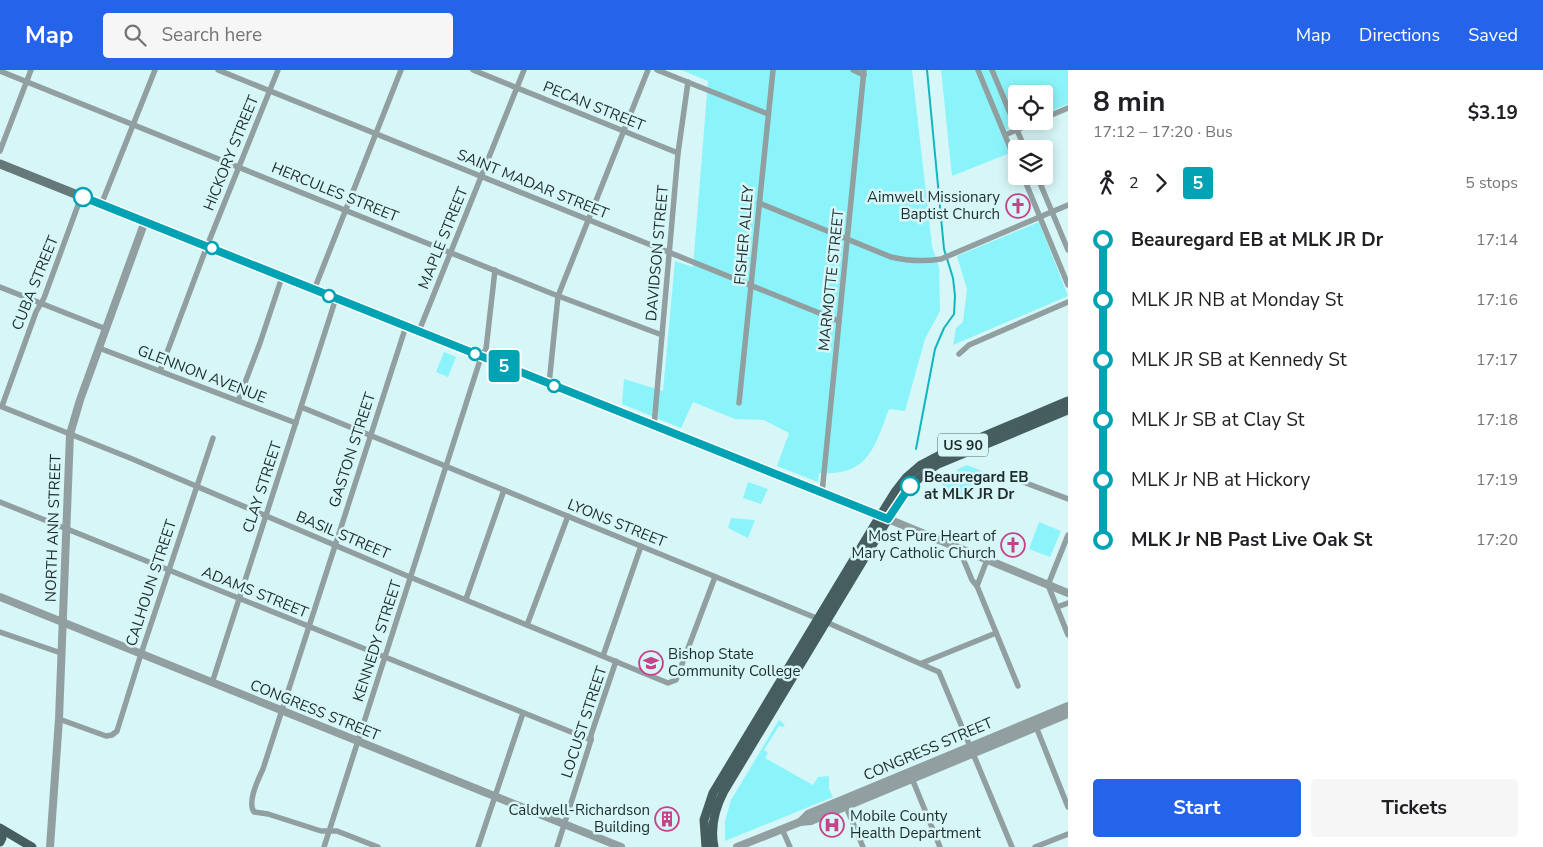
<!DOCTYPE html>
<meta charset="utf-8">
<style>
:root{--surface:#fff;--page:#f6f6f6;--text:#202124;--muted:#757577;--accent:#2563eb}
body{margin:0;font-family:"Nunito Sans",sans-serif;background:var(--page);color:var(--text);height:100vh;display:flex;flex-direction:column;font-size:19px;white-space:nowrap}
*{box-sizing:border-box;margin:0}
p{font-size:16px;color:var(--muted)}
.icon{flex:none;width:28px;height:28px;fill:none;stroke:currentColor;stroke-width:2;stroke-linecap:round;stroke-linejoin:round}
.map{position:relative;flex:1;overflow:hidden}
.drawer{display:flex;flex-direction:column;background:var(--surface);width:475px}
.drawer>*{flex:none}
.badge{padding:0 10px;border-radius:4px;font-size:18px;line-height:32px}
.fabs{position:absolute;left:1008px;top:15px;display:grid;gap:10px}
.fabs a{display:grid;place-items:center;width:45px;height:45px;border-radius:5px;background:var(--surface);box-shadow:0 2px 12px #0003;font-size:25px}
.map>.badge{position:absolute;translate:-50% -50%;box-shadow:0 0 0 2px #fff}
.legs{display:flex;align-items:center;gap:8px;height:55px;padding:0 25px;font-size:16px}
.legs p{margin-inline-start:auto}
.summary{display:flex;align-items:center;justify-content:space-between;height:85px;padding:0 25px}
h1{font-size:28px;font-weight:700;line-height:38px}
.action{display:flex;gap:10px;margin-top:auto;padding:10px 25px}
.action a{flex:1;height:58px;border-radius:5px;background:var(--accent);color:#fff;font-size:20px;font-weight:700;line-height:58px;text-align:center}
.action a+a{background:var(--page);color:var(--text)}
ul{padding:0 25px;list-style:none}
li{display:flex;align-items:center;gap:18px;height:60px;font-size:19px}
li i{display:grid;place-items:center;width:8px;height:100%;margin:0 6px;background:currentColor}
li i::after{content:'';width:12px;height:12px;margin:-6px;border:4px solid;border-radius:50%;background:var(--surface)}
li p{margin-inline-start:auto}
li:first-child i{background:linear-gradient(#0000 50%,currentColor 0)}
li:last-child i{background:linear-gradient(currentColor 50%,#0000 0)}
header{display:flex;align-items:center;gap:30px;box-sizing:border-box;height:70px;padding:0 25px;background:var(--accent);color:#fff}
header strong{font-size:24px}
nav{display:flex;gap:28px;margin-inline-start:auto;font-size:18px}
.search{width:350px;height:45px;background:var(--page);display:flex;align-items:center;gap:12px;box-sizing:border-box;padding:0 18px;border-radius:5px;color:var(--muted);font-size:19px}
main{display:flex;flex:1;min-height:0}
.map>svg:first-child{display:block}
</style>
<header>
<strong>Map</strong>
<div class="search"><svg class="icon" aria-label="search" viewBox="0 0 24 24"><circle cx="10" cy="10" r="6"/><path d="M15 15l6 6"/></svg>Search here</div>
<nav><a>Map</a><a>Directions</a><a>Saved</a></nav>
</header>
<main>
<div class="map">
<svg width="1068" height="777" viewBox="0 0 1068 777">
<rect width="100%" height="100%" fill="#d6f6f8"/>
<g fill="#8bf4fa">
<path d="M681,0h231l20,176 7,21 1,44 -15,28 -20,72 -16,-2c-15,39 -20,67 -70,64l-1,9 -41,-16 12,-33 -25,-13 -29,-1 -42,-17 -12,26 -59,-24 2,-25 39,12 12,-130 18,6 15,-186z"/>
<polygon points="941,0 1068,0 1068,34 1044,44 1044,24 1016,24 1016,51 1027,51 1002,62 1010,83 952,106"/>
<polygon points="1039,152 1068,226 953,275 956,258 963,252 967,219 957,186"/>
<polygon points="444,282 456,287 448,307 436,302"/>
<polygon points="967,395 982,401 975,418 966,415 961,428 955,426 956,424 946,419 939,411 941,406 955,405 958,399"/>
<polygon points="748,412 768,419 761,434 743,428"/>
<polygon points="731,448 755,450 748,468 728,458"/>
<polygon points="1039,452 1061,461 1050,487 1029,479"/>
<polygon points="779,650 785,655 783,657 779,656 764,680 768,683 765,688 813,715 818,707 829,706 829,719 833,727 725,771 725,751 731,730"/>
</g>
<g fill="none" stroke-linecap="round" stroke-linejoin="round">
<polyline stroke="#11b7bf" stroke-width="2" points="916,379 935,279 944,258 954,244 955,226 953,208 944,179 927,0"/>
<g stroke="#929fa0" stroke-width="5.5">
<polyline points="218,0 839,251"/>
<polyline points="473,0 678,83"/>
<polyline points="657,0 768,44"/>
<polyline points="853,0 864,5"/>
<polyline points="978,0 1016,92"/>
<polyline points="992,0 1025,79"/>
<polyline points="0,1 553,224 662,265"/>
<polyline points="1044,48 1068,38"/>
<polyline points="1005,65 1037,51"/>
<polyline points="0,81 31,0"/>
<polyline points="1023,106 1068,215"/>
<polyline points="1037,106 1068,180"/>
<path d="M759,133l132,54c17,4 32,5 50,2l127,-54"/>
<polyline points="101,135 155,0"/>
<polyline points="0,217 106,259"/>
<polyline points="314,220 401,0"/>
<polyline points="419,261 524,0"/>
<polyline points="99,278 296,353"/>
<polyline points="959,284 969,275 1068,232"/>
<polyline points="160,301 207,176 278,0"/>
<polyline points="549,314 558,226 648,0"/>
<polyline points="238,331 260,273 282,207"/>
<polyline points="739,333 773,0"/>
<polyline points="0,336 130,388 405,505 668,613 676,610 715,507"/>
<polyline points="2,336 36,242 44,228 81,127"/>
<polyline points="301,337 826,552 939,602 1012,777"/>
<polyline points="654,356 678,83 688,12"/>
<polyline points="1018,410 1068,429"/>
<polyline points="822,423 864,0"/>
<polyline points="0,432 591,670"/>
<polyline points="1068,465 1048,515 1068,565"/>
<polyline points="959,479 972,510 977,516"/>
<polyline points="987,490 977,516 1018,616"/>
<polyline points="466,529 504,420"/>
<polyline points="1057,537 1068,533"/>
<polyline points="527,555 568,446"/>
<polyline points="0,562 61,583"/>
<polyline points="603,586 641,476"/>
<polyline points="922,593 996,563"/>
<polyline points="212,613 336,228"/>
<polyline points="59,649 106,666 112,665 117,661 141,584 213,368"/>
<polyline points="1035,654 1068,737"/>
<polyline points="911,706 940,777"/>
<polyline points="845,734 863,777"/>
<polyline points="782,759 790,777"/>
<polyline points="324,777 481,287 486,279 495,200"/>
<path d="M378,777l-41,-16h-16l-53,-17 -14,-2c-7,-10 4,-32 9,-43l143,-443"/>
<polyline points="478,777 523,643"/>
<polyline points="557,777 591,670 591,665 616,591"/>
<polyline points="1035,777 1068,764"/>
</g>
<g stroke="#929fa0" stroke-width="8">
<polyline points="888,449 1068,523"/>
<polyline points="0,527 621,777"/>
<polyline points="800,752 808,744 1068,636"/>
<polyline points="50,777 59,649 70,364 80,330 145,151"/>
<polyline points="737,777 800,752 811,751 1068,644"/>
</g>
<polyline stroke="#66797a" stroke-width="9" points="0,94 885,448"/>
<g stroke="#465e5f" stroke-width="9">
<polyline points="0,758 32,777"/>
<polyline points="0,761 2,768 0,772"/>
<polyline points="706,777 704,750 713,723 874,456 895,422 906,408 921,395 944,383 1068,331"/>
<path d="M714,777c-4,-20 1,-39 10,-56l164,-272c14,-23 26,-40 50,-55l130,-54"/>
</g>
</g>
<g fill="none" stroke-linecap="round" stroke-linejoin="round">
<g stroke="#fff" stroke-width="11">
<polyline id="line-1" points="83,127 888,449 910,416"/>
</g>
<use href="#line-1" stroke="#00a3b4" stroke-width="8"/>
</g>
<defs>
<g id="church-ring" transform="scale(1.25)"><circle r="9.5" fill="#d6f6f8" stroke="#c6438a" stroke-width="1.5"/><path d="M-1.2-6h2.4v3.5h3.3v2.4h-3.3V6h-2.4V-.1h-3.3v-2.4h3.3Z" fill="#c6438a"/></g>
<g id="university-ring" transform="scale(1.25)"><circle r="9.5" fill="#d6f6f8" stroke="#c6438a" stroke-width="1.5"/><path d="M0-5L7-2L0 1L-7-2ZM-4 1L0 2.5L4 1V4Q0 6-4 4Z" fill="#c6438a"/></g>
<g id="building-ring" transform="scale(1.25)"><circle r="9.5" fill="#d6f6f8" stroke="#c6438a" stroke-width="1.5"/><path d="M-4-6H4V6H1V3H-1V6H-4ZM-2.5-4.3h1.7v1.8h-1.7ZM.8-4.3h1.7v1.8H.8ZM-2.5-1h1.7V.8h-1.7ZM.8-1h1.7V.8H.8Z" fill="#c6438a"/></g>
<g id="hospital-ring" transform="scale(1.25)"><circle r="9.5" fill="#d6f6f8" stroke="#c6438a" stroke-width="1.5"/><path d="M-5-5h3v3.5h4V-5h3V5h-3V1.5h-4V5h-3Z" fill="#c6438a"/></g>
</defs>
<g fill-rule="evenodd">
<use href="#church-ring" x="1018" y="136"/>
<use href="#church-ring" x="1013" y="475"/>
<use href="#university-ring" x="651" y="593"/>
<use href="#building-ring" x="667" y="749"/>
<use href="#hospital-ring" x="832" y="755"/>
</g>
<g fill="#fff" stroke="#00a3b4" stroke-width="2.5">
<circle cx="83" cy="127" r="9"/>
<circle cx="212" cy="178" r="6"/>
<circle cx="329" cy="226" r="6"/>
<circle cx="475" cy="284" r="6"/>
<circle cx="554" cy="316" r="6"/>
<circle cx="910" cy="416" r="9"/>
</g>
<g text-anchor="middle" dominant-baseline="central" stroke-width="5" stroke-linejoin="round" paint-order="stroke">
<rect fill="#d6f6f8" stroke="#566969" stroke-width="1" x="938" y="363.5" width="50" height="23" rx="4"/>
<g font-size="14" font-weight="bold" fill="#1f2c2c">
<text x="963" y="375">US 90</text>
</g>
<g font-size="15" fill="#1f2c2c" stroke="#d6f6f8">
<text transform="translate(594 36) rotate(22)">PECAN STREET</text>
<text transform="translate(231 83) rotate(-68)">HICKORY STREET</text>
<text transform="translate(533 114) rotate(22)">SAINT MADAR STREET</text>
<text transform="translate(335 122) rotate(22)">HERCULES STREET</text>
<text transform="translate(744 165) rotate(-85)">FISHER ALLEY</text>
<text transform="translate(443 168) rotate(-68)">MAPLE STREET</text>
<text transform="translate(657 183) rotate(-85)">DAVIDSON STREET</text>
<text transform="translate(831 210) rotate(-84)">MARMOTTE STREET</text>
<text transform="translate(35 213) rotate(-68)">CUBA STREET</text>
<text transform="translate(202 304) rotate(21)">GLENNON AVENUE</text>
<text transform="translate(352 380) rotate(-72)">GASTON STREET</text>
<text transform="translate(262 417) rotate(-72)">CLAY STREET</text>
<text transform="translate(617 453) rotate(22)">LYONS STREET</text>
<text transform="translate(53 458) rotate(-88)">NORTH ANN STREET</text>
<text transform="translate(343 465) rotate(23)">BASIL STREET</text>
<text transform="translate(151 513) rotate(-72)">CALHOUN STREET</text>
<text transform="translate(255 522) rotate(22)">ADAMS STREET</text>
<text transform="translate(377 571) rotate(-72)">KENNEDY STREET</text>
<text transform="translate(315 640) rotate(22)">CONGRESS STREET</text>
<text transform="translate(584 652) rotate(-72)">LOCUST STREET</text>
<text transform="translate(928 679) rotate(-23)">CONGRESS STREET</text>
</g>
<g font-size="15" fill="#1f2c2c" stroke="#d6f6f8" text-anchor="end">
<text x="1000" y="127">Aimwell Missionary<tspan x="1000" dy="17">Baptist Church</tspan></text>
<text x="996" y="466">Most Pure Heart of<tspan x="996" dy="17">Mary Catholic Church</tspan></text>
<text x="668" y="584" text-anchor="start">Bishop State<tspan x="668" dy="17">Community College</tspan></text>
<text x="650" y="740">Caldwell-Richardson<tspan x="650" dy="17">Building</tspan></text>
<text x="850" y="746" text-anchor="start">Mobile County<tspan x="850" dy="17">Health Department</tspan></text>
</g>
<g font-size="15" font-weight="bold" fill="#1f2c2c" stroke="#d6f6f8" text-anchor="start">
<text x="924" y="407">Beauregard EB<tspan x="924" dy="17">at MLK JR Dr</tspan></text>
</g>
</g>
</svg>
<div class="fabs">
<a><svg class="icon" aria-label="locate" viewBox="0 0 24 24"><circle cx="12" cy="12" r="6"/><path d="M12 2v4M12 18v4M2 12h4M18 12h4"/></svg></a>
<a><svg class="icon" aria-label="layers" viewBox="0 0 24 24"><path d="M12 4l9 5-9 5-9-5zM3 14l9 5 9-5"/></svg></a>
</div>
<b class="badge" style="left:504px;top:296px;background:#00a3b4;color:#fff">5</b>
</div>
<section class="drawer">
<div class="summary"><div><h1>8 min</h1><p>17:12 – 17:20 · Bus</p></div><b>$3.19</b></div>
<div class="legs"><svg class="icon" aria-label="walk" viewBox="0 0 24 24"><circle cx="13" cy="4" r="2"/><path d="M13 8l-2 6 4 7M11 14l-3 7M7 12l3-4h3l4 4"/></svg>2<svg class="icon" aria-label="forward" viewBox="0 0 24 24"><path d="M9 5l7 7-7 7"/></svg><b class="badge" style="background:#00a3b4;color:#fff">5</b><p>5 stops</p></div>
<ul>
<li><i style="color:#00a3b4"></i><b>Beauregard EB at MLK JR Dr</b><p>17:14</p></li>
<li><i style="color:#00a3b4"></i><span>MLK JR NB at Monday St</span><p>17:16</p></li>
<li><i style="color:#00a3b4"></i><span>MLK JR SB at Kennedy St</span><p>17:17</p></li>
<li><i style="color:#00a3b4"></i><span>MLK Jr SB at Clay St</span><p>17:18</p></li>
<li><i style="color:#00a3b4"></i><span>MLK Jr NB at Hickory</span><p>17:19</p></li>
<li><i style="color:#00a3b4"></i><b>MLK Jr NB Past Live Oak St</b><p>17:20</p></li>
</ul>
<div class="action"><a>Start</a><a>Tickets</a></div>
</section>
</main>
